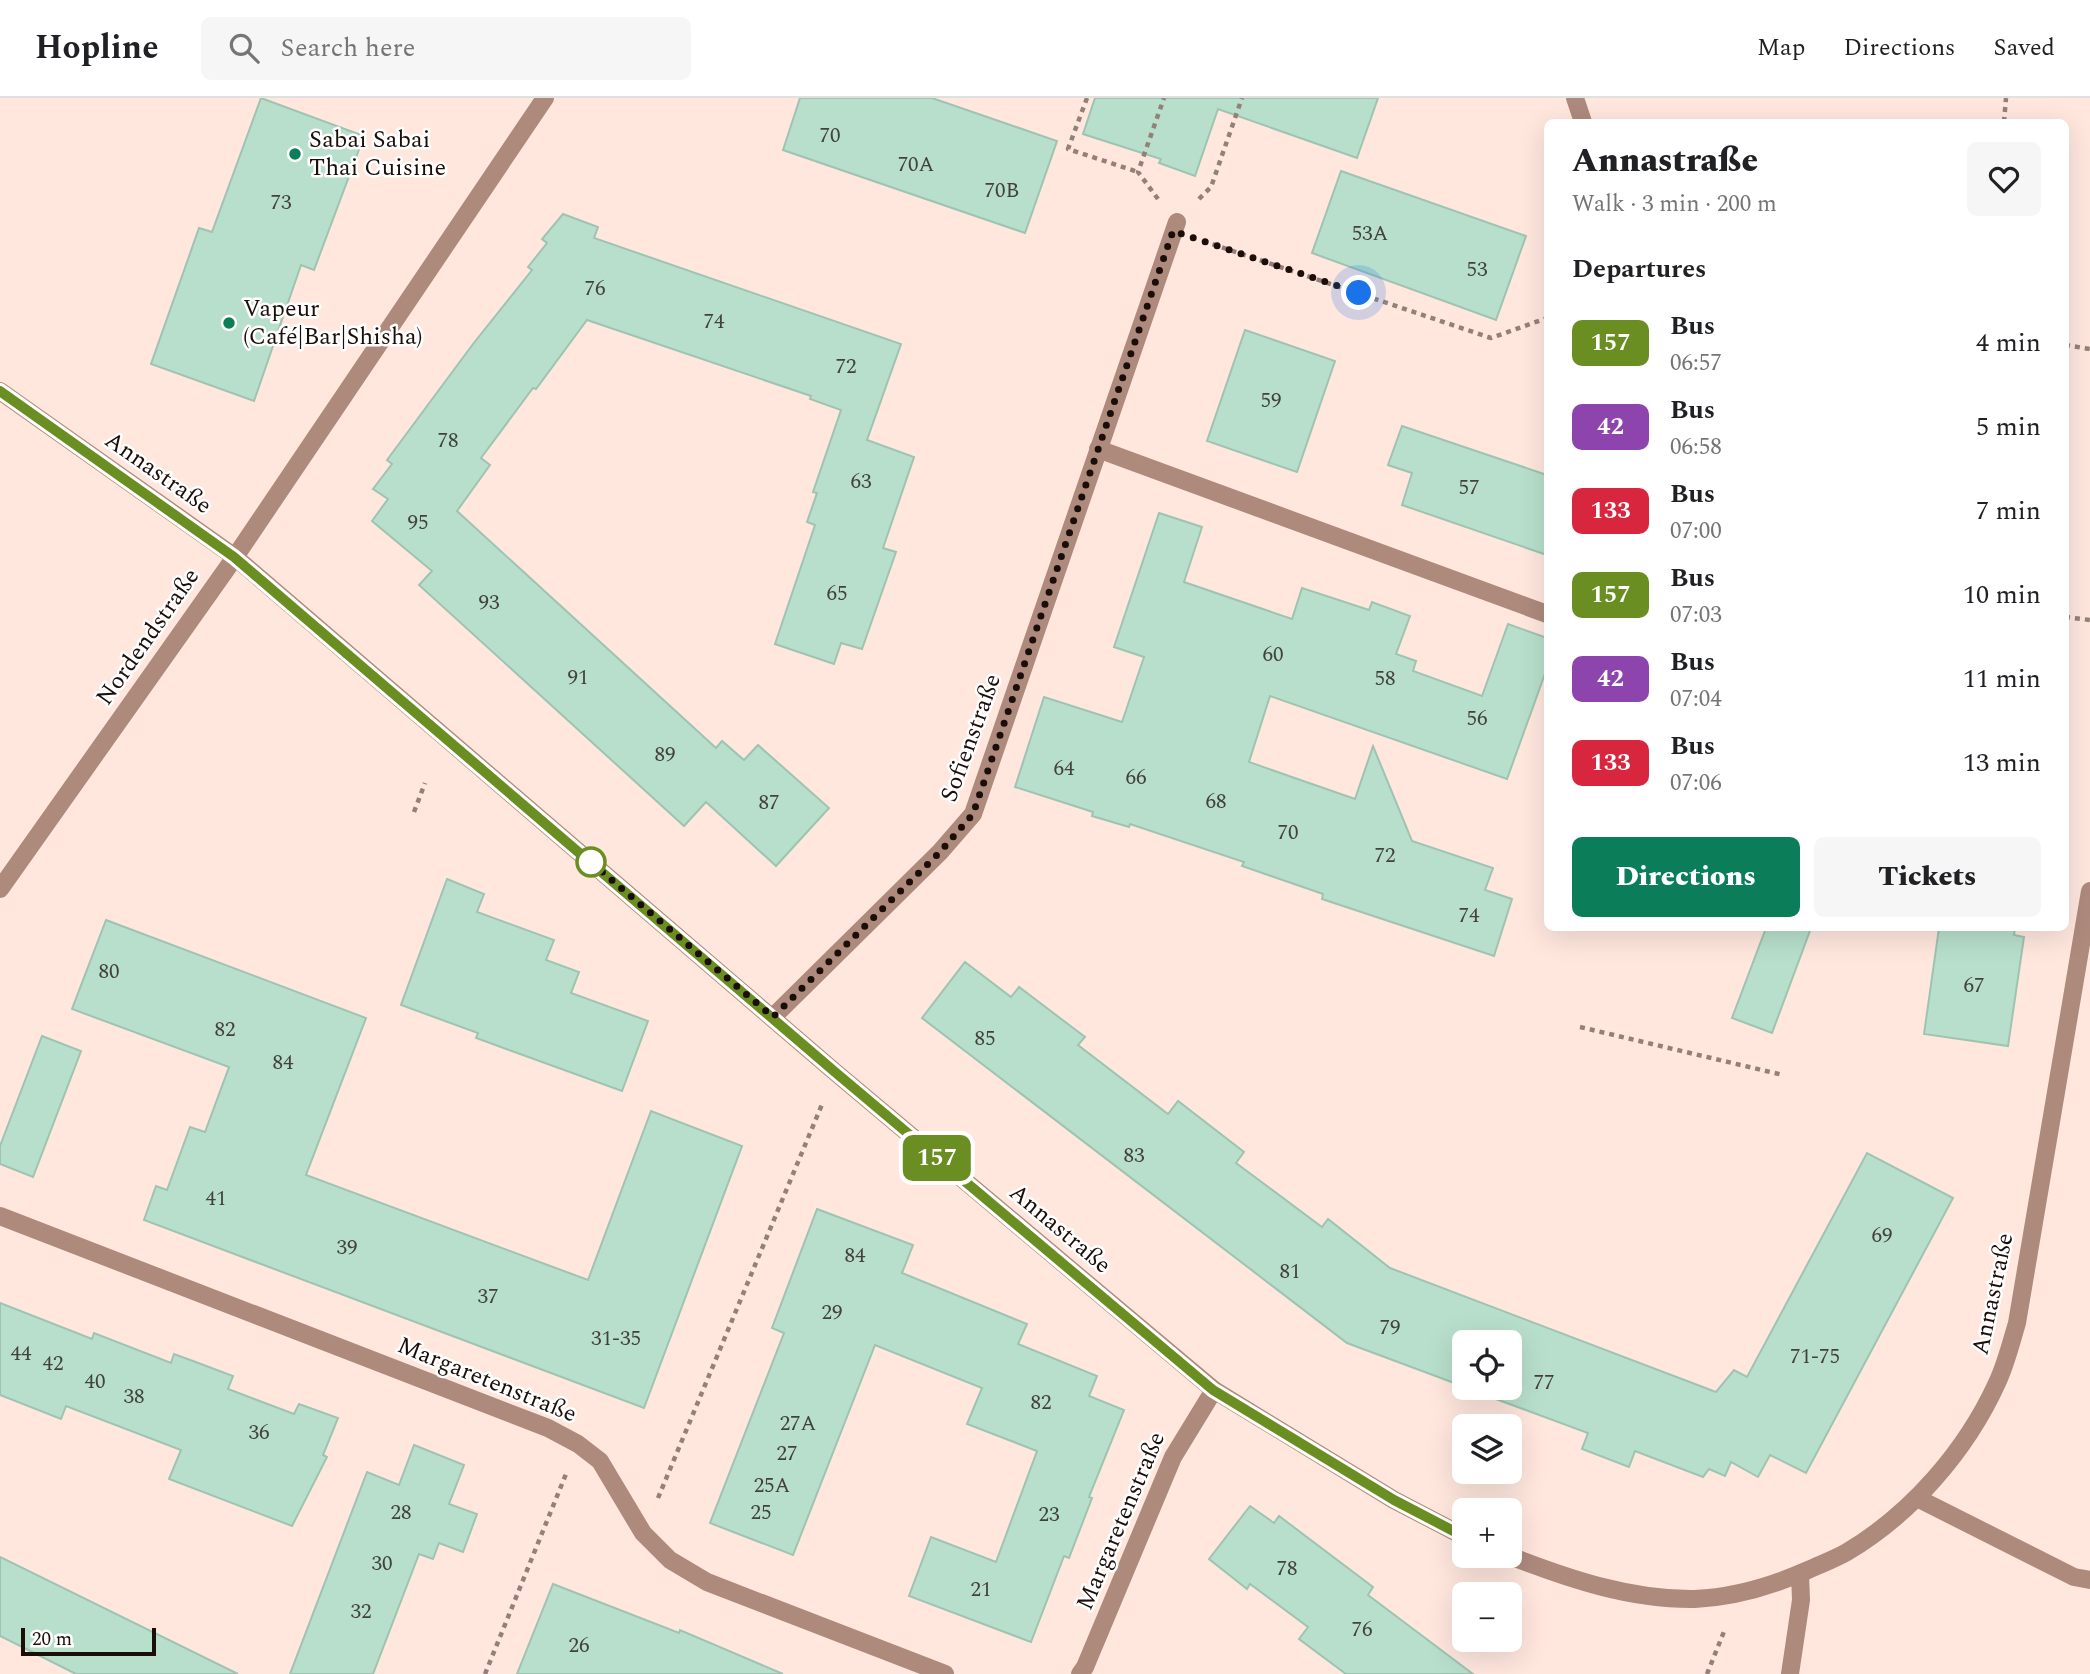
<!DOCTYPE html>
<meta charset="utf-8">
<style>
:root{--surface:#fff;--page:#f6f6f6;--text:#202124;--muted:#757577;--line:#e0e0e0;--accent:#0c7d59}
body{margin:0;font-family:Spectral,serif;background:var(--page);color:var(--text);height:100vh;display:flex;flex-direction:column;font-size:26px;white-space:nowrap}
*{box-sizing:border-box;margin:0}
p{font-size:23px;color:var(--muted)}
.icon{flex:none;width:38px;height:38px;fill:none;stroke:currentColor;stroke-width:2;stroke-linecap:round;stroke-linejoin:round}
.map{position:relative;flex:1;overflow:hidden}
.drawer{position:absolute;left:1544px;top:21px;width:525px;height:812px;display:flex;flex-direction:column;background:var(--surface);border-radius:10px;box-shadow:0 7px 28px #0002}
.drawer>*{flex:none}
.badge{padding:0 14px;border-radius:10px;font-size:24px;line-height:46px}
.buttons{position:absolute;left:1452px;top:1232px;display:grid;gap:14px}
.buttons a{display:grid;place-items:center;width:70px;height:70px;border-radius:10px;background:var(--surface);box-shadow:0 7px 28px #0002;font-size:35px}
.scale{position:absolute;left:21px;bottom:18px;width:135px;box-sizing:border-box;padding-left:7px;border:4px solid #1b0e09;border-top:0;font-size:19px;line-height:24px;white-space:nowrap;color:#1b0e09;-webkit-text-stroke:5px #fff;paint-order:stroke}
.you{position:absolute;width:35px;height:35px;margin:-18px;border:5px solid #fff;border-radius:50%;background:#1a73e8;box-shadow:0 0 0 10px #1a73e833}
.map>.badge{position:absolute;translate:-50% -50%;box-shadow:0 0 0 4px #fff}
h2{padding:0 28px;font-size:26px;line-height:63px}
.round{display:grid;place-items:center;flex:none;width:74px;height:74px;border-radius:10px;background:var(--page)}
.overview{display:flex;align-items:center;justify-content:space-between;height:119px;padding:0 28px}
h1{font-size:33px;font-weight:800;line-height:52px}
.cta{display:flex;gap:14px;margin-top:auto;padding:14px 28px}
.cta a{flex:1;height:80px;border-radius:10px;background:var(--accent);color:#fff;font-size:28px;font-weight:800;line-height:80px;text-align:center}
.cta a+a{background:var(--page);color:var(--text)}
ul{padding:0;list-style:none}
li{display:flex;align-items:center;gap:21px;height:84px;padding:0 28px}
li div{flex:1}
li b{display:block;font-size:26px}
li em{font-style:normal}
li .badge{min-width:77px;font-weight:700;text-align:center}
header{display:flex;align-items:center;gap:42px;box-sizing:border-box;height:98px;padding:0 35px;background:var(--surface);border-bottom:2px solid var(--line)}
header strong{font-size:33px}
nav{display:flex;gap:38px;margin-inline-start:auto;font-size:24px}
.search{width:490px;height:63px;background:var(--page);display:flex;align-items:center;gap:18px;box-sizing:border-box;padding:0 24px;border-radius:10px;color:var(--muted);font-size:26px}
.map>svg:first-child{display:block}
</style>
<header>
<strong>Hopline</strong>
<div class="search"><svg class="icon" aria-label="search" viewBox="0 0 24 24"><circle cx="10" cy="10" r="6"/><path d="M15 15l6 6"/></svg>Search here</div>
<nav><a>Map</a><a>Directions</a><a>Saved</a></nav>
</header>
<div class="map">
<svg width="2090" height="1576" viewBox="0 0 2090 1576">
<rect width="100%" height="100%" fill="#ffe7de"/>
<g fill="#b8dfcc" stroke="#9ec4b1" stroke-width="2">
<polygon points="261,0 364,38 314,172 301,167 254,303 151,266 199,130 212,134"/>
<polygon points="800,0 932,0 1057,43 1025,135 783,52"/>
<polygon points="1095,0 1378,0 1357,60 1218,11 1195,78 1159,65 1161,61 1083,36"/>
<polygon points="1341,73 1526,138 1496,222 1312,155"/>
<polygon points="563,116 598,129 594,140 901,246 867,342 914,359 883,450 896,454 862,551 841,545 834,566 775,546 815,427 807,424 817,395 813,394 841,312 810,301 811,298 587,222 536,291 533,290 481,360 490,367 457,413 716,650 722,643 744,662 758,647 829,710 776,768 706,704 684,728 419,487 432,473 372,423 388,401 373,391 392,366 387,362 473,246 532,172 528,169 547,145 542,141"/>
<polygon points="1245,232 1335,263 1297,374 1207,343"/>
<polygon points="1402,328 1547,377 1547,457 1402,407 1412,375 1388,367"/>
<polygon points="1159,415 1202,429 1184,484 1292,521 1302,490 1369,512 1372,504 1410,518 1396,556 1416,563 1413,573 1482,598 1508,526 1547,540 1547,570 1507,681 1270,598 1249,664 1355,701 1373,648 1412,743 1493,770 1485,792 1512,801 1494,858 1322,801 1323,796 1242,768 1244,764 1130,726 1129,729 1092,718 1093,714 1015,689 1044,599 1122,624 1144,559 1114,549"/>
<polygon points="447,781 484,796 477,814 554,842 546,862 579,874 571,895 648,923 622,993 476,940 478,935 401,907"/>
<polygon points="106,822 366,920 306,1077 588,1182 651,1013 742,1048 644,1310 144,1122 156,1088 167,1092 190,1029 205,1034 229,969 72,911"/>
<polygon points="1766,830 1811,830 1772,935 1732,920"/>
<polygon points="1939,830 2015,830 2014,837 2024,839 2008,948 1924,936"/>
<polygon points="965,864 1011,899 1019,889 1085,939 1078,947 1168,1016 1178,1003 1244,1054 1236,1065 1322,1129 1328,1121 1390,1170 1716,1294 1734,1272 1747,1279 1867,1055 1953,1100 1806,1375 1770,1357 1758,1379 1731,1364 1725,1378 1709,1371 1703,1379 1635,1353 1629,1369 1582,1351 1588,1335 1466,1290 1510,1290 1510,1244 1465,1244 1465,1289 1347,1245 922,920"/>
<polygon points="42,938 81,953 33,1079 0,1066 0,1048"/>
<polygon points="817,1111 913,1147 902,1175 1027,1226 1018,1246 1097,1278 1089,1298 1124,1312 1089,1399 1092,1400 1069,1460 1064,1458 1031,1544 909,1498 931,1439 996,1464 1037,1353 967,1326 982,1290 875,1247 793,1457 710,1425 784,1235 772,1230"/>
<polygon points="0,1205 92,1241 94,1235 171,1265 174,1256 193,1263 233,1278 228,1291 294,1316 299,1306 338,1320 323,1357 327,1359 292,1428 169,1381 181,1352 66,1308 61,1321 0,1297"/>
<polygon points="414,1347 464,1367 449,1406 477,1416 463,1454 439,1445 433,1461 419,1456 373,1576 290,1576 367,1374 399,1387"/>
<polygon points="1250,1408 1274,1425 1279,1418 1373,1489 1368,1497 1473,1576 1346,1576 1299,1541 1308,1529 1250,1486 1247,1491 1209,1461"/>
<polygon points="0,1459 238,1576 76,1576 0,1538"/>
<polygon points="553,1486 679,1535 680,1532 783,1576 517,1576"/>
</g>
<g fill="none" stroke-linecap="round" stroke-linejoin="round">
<g stroke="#938179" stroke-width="4.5" stroke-dasharray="5 5" stroke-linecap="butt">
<polyline points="1087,0 1068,51 1138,74"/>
<polyline points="2004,24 2006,0"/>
<polyline points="1158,101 1138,74 1164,0"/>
<polyline points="1199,101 1211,89 1242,0"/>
<polyline points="1203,143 1491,240 1547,220"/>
<polyline points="2065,247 2090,251"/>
<polyline points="2065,519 2090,522"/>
<polyline points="414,714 425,685"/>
<polyline points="1580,929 1783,977"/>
<polyline points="658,1400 823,1004"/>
<polyline points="485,1576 566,1376"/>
<polyline points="1707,1576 1725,1531"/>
</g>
<g stroke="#ae8a7d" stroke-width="18">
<polyline points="1575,0 1583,24"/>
<polyline points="0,293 235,459 835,974 1214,1292 1394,1402 1465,1439"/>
<polyline points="1098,351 1547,516"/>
<polyline points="0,791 235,459 545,0"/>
<polyline points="773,919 940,754 973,716 1177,124"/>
<polyline points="0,1118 548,1330 578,1346 600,1363 643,1435 670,1462 707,1484 945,1576"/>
<polyline points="1917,1400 2074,1479 2090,1482"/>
<path d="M1510,1458c59,23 121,44 185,43 40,-2 77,-13 113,-29 13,-6 27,-11 39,-18 64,-38 119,-101 150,-169 9,-19 14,-40 20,-60l73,-432"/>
<polyline points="1080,1576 1085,1569 1173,1359 1214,1292"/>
<polyline points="1790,1576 1801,1502 1800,1476"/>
</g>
</g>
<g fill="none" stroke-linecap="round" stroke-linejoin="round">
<g stroke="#fff" stroke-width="16">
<polyline id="line" points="0,293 234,459 835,974 1213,1292 1394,1402 1465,1439"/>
</g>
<use href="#line" stroke="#6b8e23" stroke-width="10"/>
<polyline stroke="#1b0e09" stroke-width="7" stroke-dasharray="0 12.6" points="591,764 587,761 773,919 940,754 973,716 1173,133 1359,195"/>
</g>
<g fill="#0c7d59" stroke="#fff" stroke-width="2.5">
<circle cx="295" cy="56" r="7"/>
<circle cx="229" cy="225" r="7"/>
</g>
<circle fill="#fff" stroke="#6b8e23" stroke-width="3.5" cx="591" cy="764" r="14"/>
<g text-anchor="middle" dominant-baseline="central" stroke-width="5" stroke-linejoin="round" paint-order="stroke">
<g font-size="21" fill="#42423a">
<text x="830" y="38">70</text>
<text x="916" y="67">70A</text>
<text x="1002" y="93">70B</text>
<text x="281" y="105">73</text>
<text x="1370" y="136">53A</text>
<text x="1477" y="172">53</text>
<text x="595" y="191">76</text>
<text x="714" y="224">74</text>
<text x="846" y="269">72</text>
<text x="1271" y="303">59</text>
<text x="448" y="343">78</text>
<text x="861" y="384">63</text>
<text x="1469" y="390">57</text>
<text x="418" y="425">95</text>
<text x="837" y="496">65</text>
<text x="489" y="505">93</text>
<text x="1273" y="557">60</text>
<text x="578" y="580">91</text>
<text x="1385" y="581">58</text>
<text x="1477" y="621">56</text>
<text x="665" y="657">89</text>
<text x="1064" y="671">64</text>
<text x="1136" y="680">66</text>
<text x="1216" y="704">68</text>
<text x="769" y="705">87</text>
<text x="1288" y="735">70</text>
<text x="1385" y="758">72</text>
<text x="1469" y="818">74</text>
<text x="109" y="874">80</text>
<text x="1974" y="888">67</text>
<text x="225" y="932">82</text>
<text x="985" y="941">85</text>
<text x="283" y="965">84</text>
<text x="1134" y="1058">83</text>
<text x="216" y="1101">41</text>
<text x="1882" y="1138">69</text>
<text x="347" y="1150">39</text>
<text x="855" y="1158">84</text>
<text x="1290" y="1174">81</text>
<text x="488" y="1199">37</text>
<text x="832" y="1215">29</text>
<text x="1390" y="1230">79</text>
<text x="616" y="1241">31-35</text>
<text x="21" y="1256">44</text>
<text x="1815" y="1259">71-75</text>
<text x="53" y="1266">42</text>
<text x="95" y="1284">40</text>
<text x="1544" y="1285">77</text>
<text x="134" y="1299">38</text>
<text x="1041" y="1305">82</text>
<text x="798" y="1326">27A</text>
<text x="259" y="1335">36</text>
<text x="787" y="1356">27</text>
<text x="772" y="1388">25A</text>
<text x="401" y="1415">28</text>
<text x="761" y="1415">25</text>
<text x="1049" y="1417">23</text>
<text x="382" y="1466">30</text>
<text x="1287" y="1471">78</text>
<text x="981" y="1492">21</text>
<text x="361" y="1514">32</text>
<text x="1362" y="1532">76</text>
<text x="579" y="1548">26</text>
</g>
<g font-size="24" fill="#1b0e09" stroke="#fff" text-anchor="start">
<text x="309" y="42">Sabai Sabai<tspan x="309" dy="28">Thai Cuisine</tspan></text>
<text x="243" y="211">Vapeur<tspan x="243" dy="28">(Café|Bar|Shisha)</tspan></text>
</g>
<g font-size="24" fill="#1b0e09" stroke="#fff">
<text transform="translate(158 375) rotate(35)">Annastraße</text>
<text transform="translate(148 539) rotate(-55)">Nordendstraße</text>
<text transform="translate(971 640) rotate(-70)">Sofienstraße</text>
<text transform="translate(1060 1131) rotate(40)">Annastraße</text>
<text transform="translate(1993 1196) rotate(-78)">Annastraße</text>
<text transform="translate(487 1282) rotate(22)">Margaretenstraße</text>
<text transform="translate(1121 1423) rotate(-67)">Margaretenstraße</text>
</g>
</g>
</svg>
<div class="buttons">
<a><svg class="icon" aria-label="locate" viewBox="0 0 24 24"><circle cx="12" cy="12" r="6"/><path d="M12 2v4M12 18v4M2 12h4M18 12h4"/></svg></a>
<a><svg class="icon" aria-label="layers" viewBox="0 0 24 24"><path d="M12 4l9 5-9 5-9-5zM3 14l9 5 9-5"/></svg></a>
<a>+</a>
<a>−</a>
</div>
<div class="scale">20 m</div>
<div class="you" style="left:1359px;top:195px"></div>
<b class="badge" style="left:937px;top:1060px;background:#6b8e23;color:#fff">157</b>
<section class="drawer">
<div class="overview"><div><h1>Annastraße</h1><p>Walk · 3 min · 200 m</p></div><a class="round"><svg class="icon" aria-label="heart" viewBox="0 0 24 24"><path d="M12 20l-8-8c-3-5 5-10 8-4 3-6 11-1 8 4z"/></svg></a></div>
<h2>Departures</h2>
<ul>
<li><span class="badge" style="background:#6b8e23;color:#fff">157</span><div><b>Bus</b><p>06:57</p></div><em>4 min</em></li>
<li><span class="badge" style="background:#8e44ad;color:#fff">42</span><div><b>Bus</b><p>06:58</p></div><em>5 min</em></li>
<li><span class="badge" style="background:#d7263d;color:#fff">133</span><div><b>Bus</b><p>07:00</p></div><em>7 min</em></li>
<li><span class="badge" style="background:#6b8e23;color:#fff">157</span><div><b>Bus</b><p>07:03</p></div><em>10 min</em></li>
<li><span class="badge" style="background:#8e44ad;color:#fff">42</span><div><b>Bus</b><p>07:04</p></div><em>11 min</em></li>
<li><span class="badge" style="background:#d7263d;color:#fff">133</span><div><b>Bus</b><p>07:06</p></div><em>13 min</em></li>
</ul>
<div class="cta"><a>Directions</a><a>Tickets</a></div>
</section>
</div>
